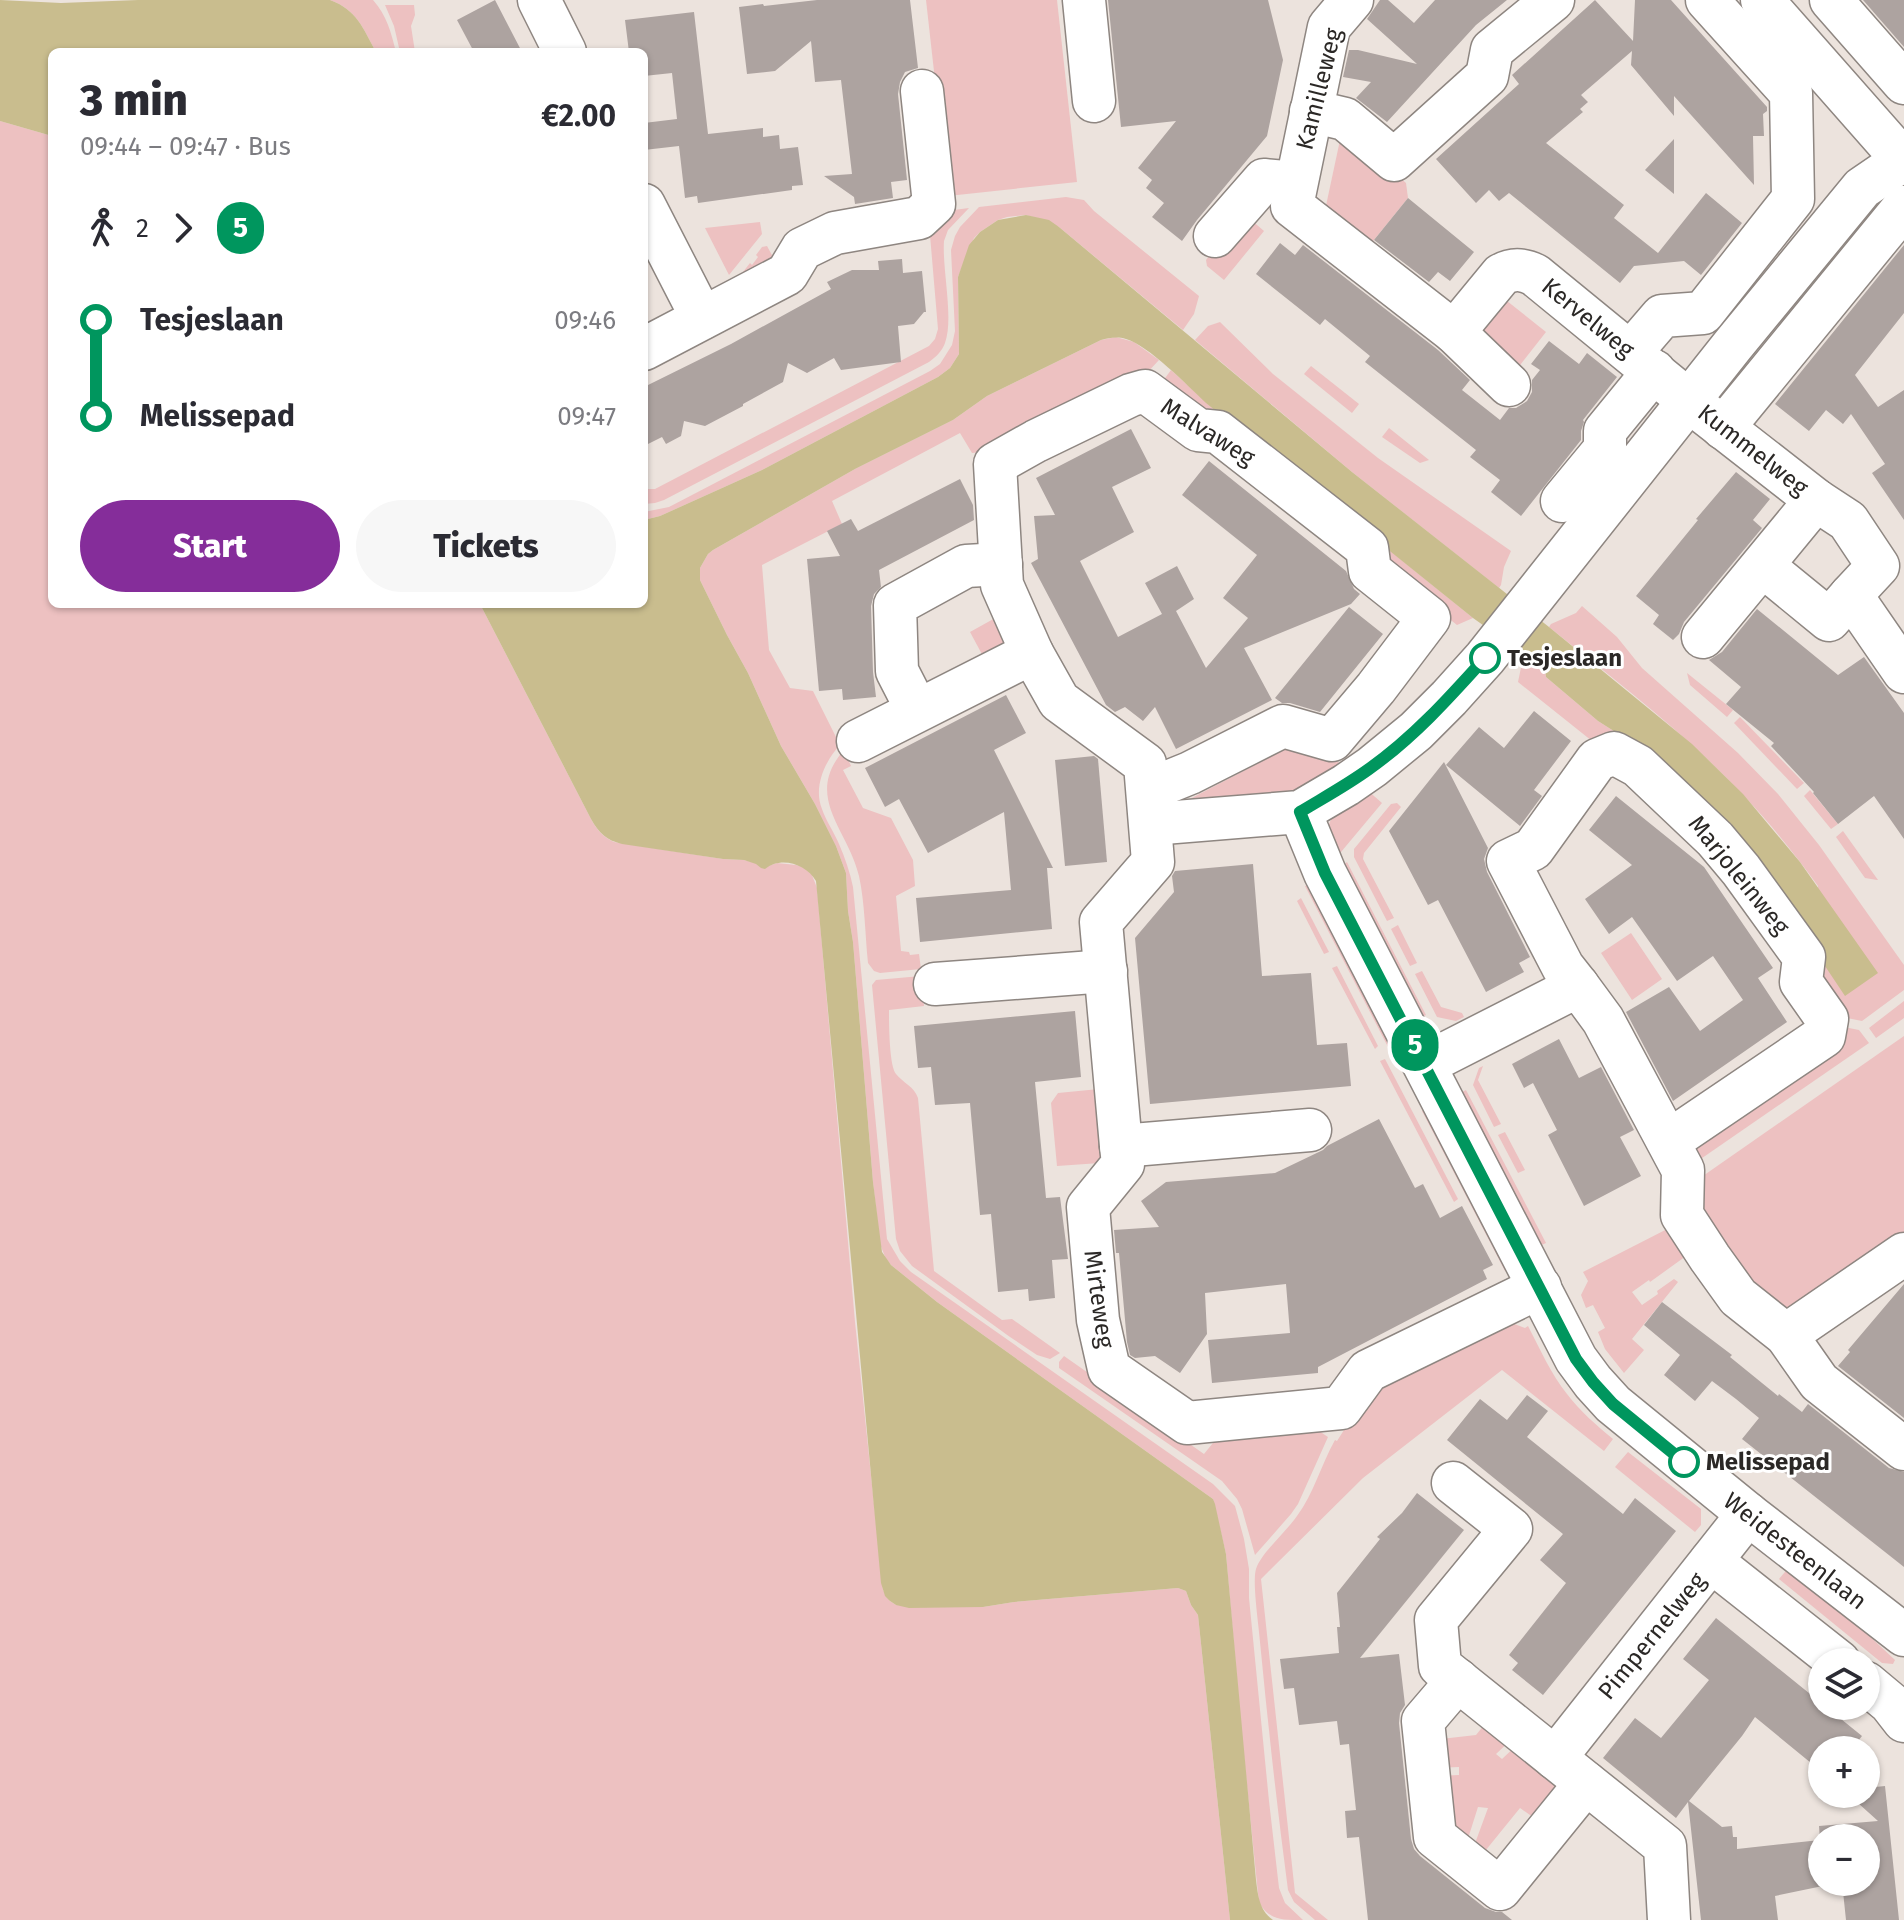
<!DOCTYPE html>
<meta charset="utf-8">
<style>
:root{--surface:#fff;--page:#f7f7f7;--text:#2b2b33;--muted:#7c7c81;--accent:#852d9a}
body{margin:0;font-family:"Fira Sans",sans-serif;background:var(--page);color:var(--text);height:100vh;display:flex;flex-direction:column;font-size:30px;white-space:nowrap}
*{box-sizing:border-box;margin:0}
p{font-size:26px;color:var(--muted)}
.icon{flex:none;width:44px;height:44px;fill:none;stroke:currentColor;stroke-width:2;stroke-linecap:round;stroke-linejoin:round}
.map{position:relative;flex:1;overflow:hidden}
.details{position:absolute;left:48px;top:48px;width:600px;height:560px;display:flex;flex-direction:column;background:var(--surface);border-radius:12px;box-shadow:0 2px 6px #0004}
.details>*{flex:none}
.badge{padding:0 16px;border-radius:26px;font-size:28px;line-height:52px}
.controls{position:absolute;left:1808px;top:1648px;display:grid;gap:16px}
.controls a{display:grid;place-items:center;width:72px;height:72px;border-radius:50%;background:var(--surface);box-shadow:0 2px 6px #0004;font-size:40px}
.map>.badge{position:absolute;translate:-50% -50%;box-shadow:0 0 0 4px #fff}
.legs{display:flex;align-items:center;gap:12px;height:88px;padding:0 32px;font-size:26px}
.legs p{margin-inline-start:auto}
.overview{display:flex;align-items:center;justify-content:space-between;height:136px;padding:0 32px}
h1{font-size:44px;font-weight:800;line-height:60px}
.action{display:flex;gap:16px;margin-top:auto;padding:16px 32px}
.action a{flex:1;height:92px;border-radius:48px;background:var(--accent);color:#fff;font-size:32px;font-weight:800;line-height:92px;text-align:center}
.action a+a{background:var(--page);color:var(--text)}
ul{padding:0 32px;list-style:none}
li{display:flex;align-items:center;gap:28px;height:96px;font-size:30px}
li i{display:grid;place-items:center;width:12px;height:100%;margin:0 10px;background:currentColor}
li i::after{content:'';width:20px;height:20px;margin:-10px;border:6px solid;border-radius:50%;background:var(--surface)}
li p{margin-inline-start:auto}
li:first-child i{background:linear-gradient(#0000 50%,currentColor 0)}
li:last-child i{background:linear-gradient(currentColor 50%,#0000 0)}
.map>svg:first-child{display:block}
</style>
<div class="map">
<svg width="1904" height="1920" viewBox="0 0 1904 1920">
<rect width="100%" height="100%" fill="#ece3dd"/>
<g fill="#edc1c1">
<path d="M330,0h43c14,16 18,32 23,52h-20c-13,-24 -19,-42 -46,-52z"/>
<polygon points="926,0 1057,0 1077,182 948,196"/>
<polygon points="385,5 414,5 415,15 411,26 415,52 400,52 394,26"/>
<path d="M0,121l52,15v468h428l111,215c6,11 12,18 23,23l109,17 21,1 24,6 9,-3 19,2 10,3 6,7 5,13 38,434 28,268 7,11 6,4 87,2 31,-5 164,-14 8,3 5,14 7,10 32,305h-1230z"/>
<polygon points="1343,126 1406,183 1408,198 1369,246 1324,215"/>
<polygon points="1066,197 1084,200 1094,211 1199,296 1194,314 1183,330 1059,227 1026,215 1007,217 998,220 980,232 974,238 958,277 959,354 950,368 938,377 762,470 660,516 644,520 644,512 669,507 930,371 940,364 952,345 955,331 951,250 955,236 960,227 979,207"/>
<path d="M969,208l-21,22 -4,11c-2,29 10,77 1,102 -3,8 -9,14 -16,19l-265,138 -9,3 -11,1v-15h11l274,-143 6,-7 3,-10 -8,-94 16,-24z"/>
<polygon points="1243,213 1264,231 1224,280 1207,266 1206,260"/>
<polygon points="760,222 762,234 729,275 705,228"/>
<polygon points="767,246 773,257 748,276 743,272 750,263 752,265 758,257 756,255 762,247"/>
<polygon points="1502,297 1546,332 1513,374 1469,339"/>
<polygon points="1220,322 1273,374 1378,458 1511,551 1504,567 1501,585 1499,588 1352,472 1195,340 1208,326"/>
<path d="M1116,337l18,5 25,18 -13,14 -164,78 -10,1 -12,-20 -128,68 10,23 -80,41 7,85 21,38 23,3 27,54c-15,16 -27,42 -18,64 4,12 12,23 17,35 6,14 11,28 14,43l34,352 13,22 11,11 302,212 22,22 9,33 5,30v29l20,203 10,87 6,15 18,17c-22,0 -33,0 -44,-17l-17,-166 -16,-183 -13,-55 -276,-197 -46,-37 -5,-6 -6,-15 -7,-62 -20,-240 -5,-31 -2,-38 -10,-27 -21,-42 -34,-58 -33,-73 -21,-38 -27,-55v-12l8,-14 5,-4 142,-81 98,-49 34,-24 114,-56z"/>
<polygon points="1311,366 1359,404 1352,413 1304,374"/>
<polygon points="1171,370 1217,412 1200,414 1160,385"/>
<polygon points="1389,428 1429,460 1420,463 1382,437"/>
<polygon points="1381,543 1394,554 1473,618 1457,625 1381,564"/>
<path d="M1582,606l35,31 25,31 96,85 40,41 41,51 85,120v25l-42,31 -20,-4 -33,-44 9,-87c-23,-31 -47,-62 -74,-90 -59,-63 -128,-115 -195,-169l2,-3 25,-11z"/>
<polygon points="997,617 1007,647 984,658 970,632"/>
<polygon points="1526,655 1545,670 1546,677 1598,721 1620,735 1592,741 1518,682 1523,658"/>
<polygon points="1687,673 1733,710 1727,717 1690,685"/>
<polygon points="1740,717 1804,783 1797,789 1734,723"/>
<polygon points="1297,743 1333,755 1342,767 1301,791 1164,803 1188,800"/>
<path d="M844,750l7,16 -8,4 20,38 28,10 22,42 2,26 -19,10 5,55 8,1 1,3 9,-1 2,15 -41,4 -6,-2 -6,-8c-3,-29 -3,-59 -9,-87 -11,-47 -56,-79 -15,-126z"/>
<path d="M1366,789l16,14 -46,55c-3,-8 -7,-18 -8,-26 0,-21 24,-32 38,-43z"/>
<polygon points="1810,790 1838,824 1831,829 1804,796"/>
<polygon points="1397,803 1401,807 1364,853 1363,859 1394,918 1387,921 1354,857 1354,849 1391,804"/>
<polygon points="1843,831 1878,880 1877,880 1865,878 1836,837"/>
<polygon points="1347,862 1426,1015 1419,1019 1341,867"/>
<polygon points="1313,883 1396,1044 1388,1047 1305,886"/>
<polygon points="1301,898 1329,952 1324,954 1297,901"/>
<polygon points="1398,925 1417,963 1410,966 1391,929"/>
<polygon points="1631,933 1662,979 1632,1000 1601,953"/>
<polygon points="1337,966 1378,1046 1375,1049 1332,968"/>
<polygon points="1422,971 1441,1007 1462,1013 1464,1017 1456,1021 1437,1017 1415,974"/>
<path d="M921,976l3,30 -35,4c0,13 0,55 7,64 7,9 18,12 22,24l16,173 68,49 10,-1 48,34 -10,6 -13,-4 -27,-18 -98,-71 -12,-15 -4,-12 -24,-254 4,-5z"/>
<polygon points="1904,1001 1904,1018 1876,1038 1869,1028"/>
<polygon points="1839,1026 1859,1030 1869,1043 1692,1165 1684,1153"/>
<polygon points="1904,1036 1904,1242 1788,1323 1701,1225 1700,1178"/>
<polygon points="1385,1059 1458,1199 1454,1202 1380,1061"/>
<polygon points="1483,1066 1478,1080 1501,1124 1494,1127 1473,1085 1479,1068"/>
<polygon points="1099,1089 1106,1156 1100,1163 1057,1166 1051,1103 1058,1093"/>
<polygon points="1466,1090 1546,1243 1537,1247 1458,1094"/>
<polygon points="1429,1107 1512,1267 1505,1271 1422,1111"/>
<polygon points="1505,1132 1525,1170 1518,1173 1498,1135"/>
<polygon points="1675,1225 1693,1251 1650,1282 1649,1280 1632,1292 1642,1305 1658,1294 1657,1291 1674,1279 1678,1282 1632,1339 1644,1350 1624,1373 1605,1349 1598,1332 1605,1328 1593,1305 1586,1308 1581,1295 1588,1281 1583,1272"/>
<path d="M1509,1322l16,6 3,-2c12,23 23,48 39,68 13,17 29,31 46,45l-9,12 -102,-81 -139,108 -102,101 34,314 33,27h-13l-21,-18 -6,-12c-11,-83 -20,-165 -28,-248 -1,-15 -8,-60 -4,-73 5,-16 31,-38 41,-53 17,-23 24,-51 38,-76l2,1 28,-44z"/>
<polygon points="1064,1356 1204,1454 1217,1438 1316,1429 1328,1437 1298,1504 1291,1514 1255,1555 1242,1509 1237,1499 1222,1481 1059,1368 1059,1362"/>
<polygon points="1628,1452 1701,1509 1701,1525 1695,1532 1615,1467"/>
<polygon points="1790,1566 1833,1602 1895,1660 1893,1664 1882,1663 1779,1579"/>
<polygon points="1489,1719 1512,1739 1496,1754 1502,1759 1518,1744 1561,1790 1537,1820 1520,1808 1477,1861 1470,1857 1488,1808 1478,1807 1464,1851 1436,1776 1459,1775 1459,1767 1435,1768 1432,1740 1476,1735"/>
</g>
<g fill="#c9bd8e">
<path d="M0,0l61,3 77,-3h192c27,10 33,28 46,52h-324v84l-52,-15z"/>
<path d="M1026,215l23,5 10,7 293,245 197,155 143,117 51,50 57,68 78,111 -33,23 -30,-45 -195,-216 -22,-14 -52,-44 -1,-8 -72,-51 -267,-215c-18,-17 -58,-58 -80,-64 -9,-3 -17,-1 -25,1l-114,56 -34,24 -98,49 -142,81 -5,4 -8,14v12l27,55 21,38 33,73 34,58 21,42 10,27 2,38 5,31 20,240 9,70 9,13 46,37 276,197 2,5 11,50 30,326c2,15 3,30 17,40h-43l-32,-305 -7,-10 -5,-14 -8,-3 -164,14 -31,5 -74,1 -13,-3 -6,-4 -5,-5 -4,-13 -65,-702c-10,-17 -35,-25 -51,-12l-4,-1 -5,-4 -12,-4 -21,-1 -101,-15c-16,-4 -23,-11 -31,-25l-111,-215h164v-84l16,-4 102,-46 176,-93 12,-9 9,-14 -1,-77 11,-32 11,-13 18,-12z"/>
</g>
<g fill="#ada3a0" fill-rule="evenodd">
<polygon points="495,0 509,27 522,52 474,52 457,20"/>
<polygon points="817,0 910,0 918,68 905,72 900,82 898,94 907,180 891,182 893,198 855,204 854,197 824,176 852,174 841,80 815,82 811,41 775,71 747,74 739,7 763,4 764,6"/>
<polygon points="1108,0 1268,0 1283,60 1267,136 1197,220 1182,241 1152,217 1164,203 1146,188 1152,180 1138,168 1176,121 1121,127"/>
<polygon points="1380,0 1388,0 1414,23 1435,0 1507,0 1476,25 1387,122 1356,98 1371,82 1343,77 1349,50 1358,50 1417,64 1367,19"/>
<polygon points="1595,0 1633,41 1635,0 1671,0 1767,107 1767,111 1763,114 1764,136 1753,136 1754,185 1674,96 1674,116 1631,65 1632,51 1581,95 1588,102 1580,109 1583,112 1546,143 1624,205 1614,218 1658,253 1706,193 1742,223 1701,275 1684,261 1634,266 1620,283 1509,193 1499,201 1489,190 1476,203 1436,159 1519,84 1512,75"/>
<polygon points="1863,0 1904,0 1904,47"/>
<polygon points="694,12 708,134 763,128 763,137 779,135 780,149 798,147 803,185 792,186 792,190 698,203 697,196 685,198 679,146 644,150 644,123 677,119 672,73 644,76 644,52 629,52 625,20"/>
<polygon points="1674,139 1674,194 1645,170"/>
<polygon points="1408,198 1474,252 1450,281 1438,272 1429,282 1374,240"/>
<polygon points="1280,243 1295,255 1303,245 1438,350 1470,380 1462,390 1500,420 1509,408 1516,408 1527,401 1532,392 1532,380 1540,370 1531,364 1549,341 1579,364 1587,353 1617,377 1583,420 1584,422 1581,431 1581,440 1521,516 1491,492 1500,480 1470,457 1476,450 1365,362 1370,356 1325,319 1320,325 1256,274"/>
<polygon points="1904,245 1904,313 1855,375 1878,407 1904,390 1904,520 1872,473 1885,464 1851,414 1843,424 1826,410 1809,431 1775,404"/>
<polygon points="902,259 903,273 922,271 926,312 924,312 914,324 898,326 901,362 841,370 834,358 807,373 788,363 783,382 743,404 743,406 705,426 684,421 681,436 666,444 662,437 644,446 644,387 731,344 831,289 827,282 852,270 879,270 878,261"/>
<polygon points="1131,429 1151,468 1112,487 1134,532 1080,561 1118,637 1162,614 1145,583 1177,566 1194,599 1176,611 1206,668 1248,618 1223,598 1257,555 1182,495 1209,461 1346,571 1354,589 1360,594 1351,604 1244,648 1272,700 1176,749 1155,707 1143,721 1125,707 1115,712 1106,705 1031,563 1038,559 1034,516 1055,515 1036,478"/>
<polygon points="1736,472 1770,499 1753,520 1762,528 1684,622 1679,634 1673,640 1653,624 1659,615 1636,596 1698,520 1696,519"/>
<polygon points="960,479 973,505 974,520 879,570 881,587 874,594 871,606 873,672 876,697 843,700 842,689 819,691 807,559 840,556 827,531 851,519 858,531"/>
<polygon points="1349,607 1383,634 1320,712 1290,703 1282,703 1275,698"/>
<polygon points="1757,609 1838,675 1864,657 1904,713 1904,839 1874,796 1838,824 1813,793 1814,792 1771,746 1774,743 1726,704 1741,687 1709,660 1722,652"/>
<polygon points="1006,695 1026,733 994,750 1053,868 1047,868 1052,929 920,942 916,898 1011,890 1004,812 928,853 899,799 885,807 865,768"/>
<polygon points="1534,711 1571,741 1534,790 1542,796 1520,826 1446,765 1479,727 1504,748"/>
<polygon points="1094,756 1098,759 1107,862 1065,866 1055,760"/>
<polygon points="1444,762 1488,848 1484,859 1487,872 1530,957 1519,963 1524,972 1486,992 1438,900 1428,905 1389,831"/>
<polygon points="1616,796 1704,867 1773,968 1758,978 1787,1022 1673,1101 1626,1012 1669,987 1700,1031 1743,1000 1713,956 1677,981 1632,917 1609,934 1585,899 1632,865 1589,830"/>
<polygon points="1253,864 1262,976 1311,973 1317,1045 1347,1043 1351,1086 1150,1104 1135,938 1174,892 1172,876 1175,871"/>
<polygon points="1075,1011 1081,1077 1035,1082 1046,1198 1060,1197 1068,1259 1052,1260 1055,1298 1029,1301 1028,1289 998,1292 991,1214 980,1215 970,1103 935,1105 931,1067 918,1068 914,1026"/>
<polygon points="1559,1039 1579,1078 1601,1067 1634,1130 1620,1137 1641,1176 1584,1206 1548,1135 1557,1130 1533,1083 1524,1088 1512,1064"/>
<polygon points="1379,1119 1415,1188 1423,1184 1440,1218 1462,1206 1493,1265 1483,1270 1487,1279 1318,1367 1318,1373 1212,1383 1208,1340 1290,1333 1286,1284 1205,1293 1207,1334 1180,1373 1155,1356 1135,1358 1130,1355 1127,1342 1119,1253 1116,1253 1114,1230 1159,1227 1141,1201 1166,1182 1275,1173 1323,1150 1327,1146"/>
<polygon points="1904,1284 1904,1418 1838,1366 1850,1352 1848,1350"/>
<polygon points="1662,1302 1732,1355 1730,1357 1778,1396 1779,1394 1802,1412 1808,1404 1889,1468 1904,1472 1904,1567 1742,1439 1759,1418 1736,1399 1712,1381 1695,1401 1664,1375 1680,1355 1644,1325"/>
<polygon points="1527,1395 1548,1411 1527,1437 1623,1514 1635,1498 1676,1531 1543,1695 1512,1670 1518,1663 1509,1655 1566,1583 1540,1560 1563,1534 1447,1440 1480,1399 1507,1420"/>
<polygon points="1417,1493 1464,1530 1360,1658 1399,1654 1405,1705 1400,1713 1399,1723 1411,1839 1414,1849 1420,1856 1485,1908 1496,1912 1502,1912 1512,1920 1368,1920 1359,1837 1347,1838 1345,1811 1356,1810 1349,1744 1340,1745 1337,1721 1299,1725 1294,1688 1284,1689 1280,1659 1339,1653 1337,1627 1340,1627 1337,1593 1380,1539 1377,1537 1402,1513"/>
<path d="M1716,1618l146,118 -11,14h-29v22l-67,-55 -13,19 -53,65 33,26 10,-1 1,11h4v12l83,-9 -1,-14 59,-5 -30,-27h18v-6l19,-2 14,134h-53l-4,-38 -67,14 3,24h-77l-13,-118 -12,16 -73,-60 32,-40 26,20 48,-58 -26,-21zM1822,1838h44v44h-44z"/>
</g>
<g fill="none" stroke-linecap="round" stroke-linejoin="round">
<g stroke="#8e8681" stroke-width="45">
<g id="minor">
<polyline points="539,0 565,52"/>
<polyline points="1084,0 1094,101"/>
<path d="M1352,0l-23,27 -37,179 162,126 47,-57c12,-7 22,-6 34,0l154,126 127,99 32,21 30,45 -27,29 53,77"/>
<polyline points="1762,0 1903,160"/>
<polyline points="1831,0 1904,83"/>
<polyline points="1311,111 1345,119 1394,160 1487,76 1492,50 1553,0"/>
<polyline points="644,205 702,318"/>
<polyline points="1215,236 1264,180 1296,183"/>
<polyline points="1454,332 1509,385"/>
<polyline points="644,349 787,274 802,249 835,233 919,218 934,204 922,91"/>
<polyline points="1631,352 1662,316 1703,313 1793,199 1791,93 1707,0"/>
<polyline points="1723,428 1904,207"/>
<polyline points="1562,501 1605,449 1605,431 1654,371"/>
<polyline points="1763,566 1829,620 1851,595"/>
<polyline points="1703,637 1816,500"/>
<polyline points="917,710 897,671 895,605 966,566 1001,564"/>
<polyline points="858,741 1032,653"/>
<polyline points="1148,790 1190,773 1283,726 1332,740 1376,688 1429,618 1370,571 1367,548 1218,432 1198,430 1145,391 1131,395 1036,441 995,464 1002,585 1032,653 1059,701 1145,764 1153,862 1101,922 1121,1146 1310,1130"/>
<polyline points="1300,812 1325,873 1576,1359 1593,1382 1613,1404 1748,1514 1904,1635"/>
<polyline points="1151,824 1300,812 1346,785 1372,767 1416,731 1449,698 1485,658 1733,345 1862,188 1903,160"/>
<polyline points="935,984 1106,971"/>
<polyline points="1578,986 1563,967 1508,861 1533,849 1597,760 1614,753 1638,766 1715,839 1741,870 1804,957 1801,982 1827,1019 1824,1036 1669,1141"/>
<polyline points="1425,1064 1578,986 1603,1020 1683,1170 1682,1215 1710,1258 1738,1297 1786,1335 1819,1382 1904,1449"/>
<polyline points="1121,1146 1123,1164 1088,1207 1098,1320 1109,1369 1187,1423 1341,1408 1368,1371 1540,1287"/>
<polyline points="1786,1335 1904,1254"/>
<polyline points="1453,1483 1511,1529 1436,1620 1440,1666 1665,1846 1669,1920"/>
<polyline points="1711,1561 1839,1662"/>
<polyline points="1458,1680 1423,1721 1435,1837 1500,1889 1586,1783"/>
<polyline points="1866,1683 1890,1703 1904,1721"/>
<polyline points="1555,1758 1748,1514"/>
</g>
</g>
<use href="#minor" stroke="#fff" stroke-width="42"/>
</g>
<g fill="none" stroke-linecap="round" stroke-linejoin="round">
<g stroke="#fff" stroke-width="18">
<path id="line-1" d="M1485,658c-36,40 -72,80 -116,111 -22,16 -46,29 -69,43l25,61 251,486 17,23 20,22 71,58"/>
</g>
<use href="#line-1" stroke="#00965e" stroke-width="12"/>
</g>
<g fill="#fff" stroke="#00965e" stroke-width="4">
<circle cx="1485" cy="658" r="14"/>
<circle cx="1684" cy="1462" r="14"/>
</g>
<g text-anchor="middle" dominant-baseline="central" stroke-width="6" stroke-linejoin="round" paint-order="stroke">
<g font-size="24" fill="#2b2826" stroke="#fff">
<text transform="translate(1319 89) rotate(-76)">Kamilleweg</text>
<text transform="translate(1588 318) rotate(39)">Kervelweg</text>
<text transform="translate(1208 432) rotate(32)">Malvaweg</text>
<text transform="translate(1753 450) rotate(38)">Kummelweg</text>
<text transform="translate(1739 875) rotate(51)">Marjoleinweg</text>
<text transform="translate(1099 1299) rotate(82)">Mirteweg</text>
<text transform="translate(1795 1551) rotate(38)">Weidesteenlaan</text>
<text transform="translate(1652 1636) rotate(-51)">Pimpernelweg</text>
</g>
<g font-size="24" font-weight="bold" fill="#2b2826" stroke="#fff" text-anchor="start">
<text x="1507" y="658">Tesjeslaan</text>
<text x="1706" y="1462">Melissepad</text>
</g>
</g>
</svg>
<div class="controls">
<a><svg class="icon" aria-label="layers" viewBox="0 0 24 24"><path d="M12 4l9 5-9 5-9-5zM3 14l9 5 9-5"/></svg></a>
<a>+</a>
<a>−</a>
</div>
<b class="badge" style="left:1415px;top:1045px;background:#00965e;color:#fff">5</b>
<section class="details">
<div class="overview"><div><h1>3 min</h1><p>09:44 – 09:47 · Bus</p></div><b>€2.00</b></div>
<div class="legs"><svg class="icon" aria-label="walk" viewBox="0 0 24 24"><circle cx="13" cy="4" r="2"/><path d="M13 8l-2 6 4 7M11 14l-3 7M7 12l3-4h3l4 4"/></svg>2<svg class="icon" aria-label="forward" viewBox="0 0 24 24"><path d="M9 5l7 7-7 7"/></svg><b class="badge" style="background:#00965e;color:#fff">5</b></div>
<ul>
<li><i style="color:#00965e"></i><b>Tesjeslaan</b><p>09:46</p></li>
<li><i style="color:#00965e"></i><b>Melissepad</b><p>09:47</p></li>
</ul>
<div class="action"><a>Start</a><a>Tickets</a></div>
</section>
</div>
